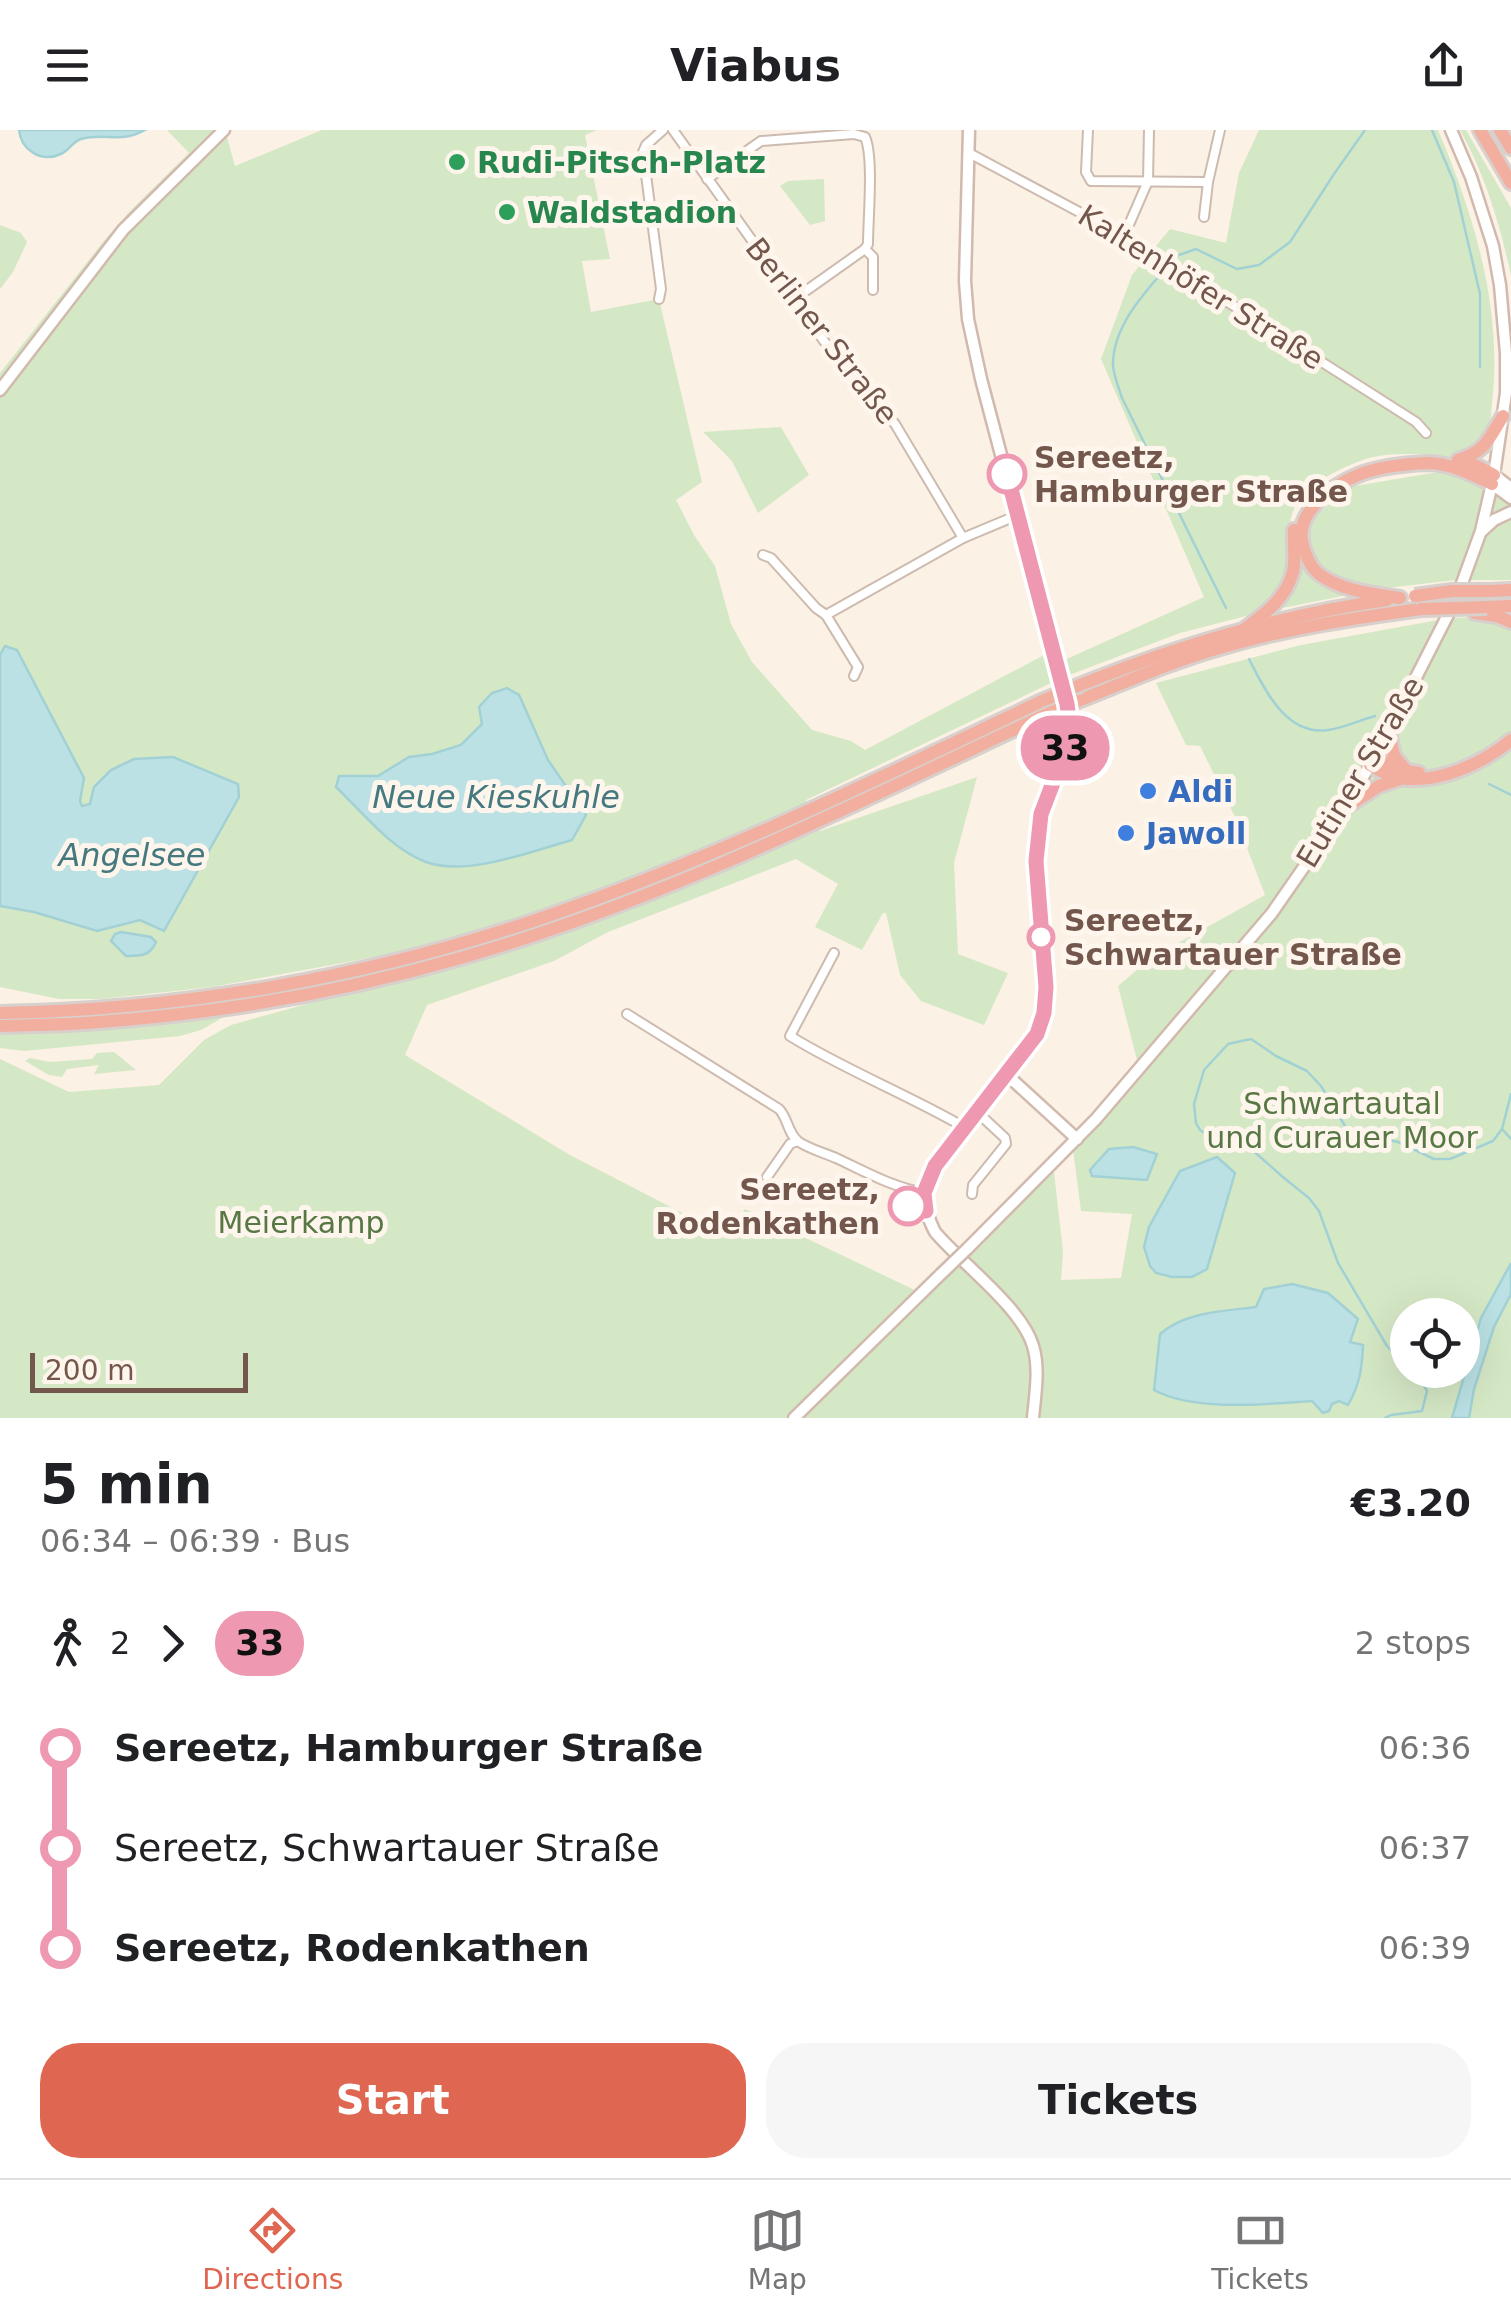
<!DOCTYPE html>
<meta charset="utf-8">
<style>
:root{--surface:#fff;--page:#f6f6f6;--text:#202124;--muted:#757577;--line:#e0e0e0;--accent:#df6651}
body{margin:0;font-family:"DejaVu Sans",sans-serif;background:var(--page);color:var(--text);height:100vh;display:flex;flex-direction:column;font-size:38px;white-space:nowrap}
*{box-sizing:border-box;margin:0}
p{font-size:32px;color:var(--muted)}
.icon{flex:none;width:55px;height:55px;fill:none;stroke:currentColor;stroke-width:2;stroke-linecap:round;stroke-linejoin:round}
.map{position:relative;height:1288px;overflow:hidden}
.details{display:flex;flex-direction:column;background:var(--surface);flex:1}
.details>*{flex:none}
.badge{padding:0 20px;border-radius:32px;font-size:35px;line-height:65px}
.controls{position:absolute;left:1390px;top:1168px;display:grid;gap:20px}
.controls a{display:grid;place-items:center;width:90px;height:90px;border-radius:50%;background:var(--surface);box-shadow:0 10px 40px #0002;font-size:50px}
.scale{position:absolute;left:30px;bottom:25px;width:218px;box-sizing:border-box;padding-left:10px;border:5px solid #73574c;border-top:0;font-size:28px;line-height:35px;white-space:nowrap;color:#73574c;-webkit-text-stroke:8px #fef5ec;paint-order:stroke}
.map>.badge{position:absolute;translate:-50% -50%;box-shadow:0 0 0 5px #fff}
.legs{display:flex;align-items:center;gap:15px;height:110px;padding:0 40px;font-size:32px}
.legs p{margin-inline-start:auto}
.overview{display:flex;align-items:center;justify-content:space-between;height:170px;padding:0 40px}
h1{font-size:55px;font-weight:800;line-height:75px}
.action{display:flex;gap:20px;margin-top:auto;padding:20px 40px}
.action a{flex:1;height:115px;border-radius:40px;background:var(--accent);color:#fff;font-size:40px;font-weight:800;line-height:115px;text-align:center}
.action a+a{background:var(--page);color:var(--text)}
ul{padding:0 40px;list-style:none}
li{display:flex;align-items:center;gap:35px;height:100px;font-size:38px}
li i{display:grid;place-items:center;width:15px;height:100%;margin:0 12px;background:currentColor}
li i::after{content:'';width:25px;height:25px;margin:-12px;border:8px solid;border-radius:50%;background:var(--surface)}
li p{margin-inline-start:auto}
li:first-child i{background:linear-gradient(#0000 50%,currentColor 0)}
li:last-child i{background:linear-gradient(currentColor 50%,#0000 0)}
header{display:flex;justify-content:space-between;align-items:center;height:130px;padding:0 40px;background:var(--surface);font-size:45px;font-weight:800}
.tabs{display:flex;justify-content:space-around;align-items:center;height:140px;border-top:2px solid var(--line);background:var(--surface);font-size:28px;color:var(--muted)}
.tabs a{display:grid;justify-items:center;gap:5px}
.tabs .current{color:var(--accent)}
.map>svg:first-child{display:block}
</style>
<header><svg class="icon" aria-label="menu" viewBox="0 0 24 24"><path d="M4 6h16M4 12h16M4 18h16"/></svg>Viabus<svg class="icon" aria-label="share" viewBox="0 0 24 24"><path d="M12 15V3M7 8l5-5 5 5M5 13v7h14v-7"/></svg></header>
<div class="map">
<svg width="1511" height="1288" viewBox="0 0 1511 1288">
<rect width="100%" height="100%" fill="#fbf1e5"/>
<g fill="#d5e8c5" fill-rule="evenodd">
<path d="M167,0h58l10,36 87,-36h275l-12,5 25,124 -28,2 9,51 68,-13 43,183 -26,18 18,35 21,31 16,58 21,38 60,68 39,11 14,9 181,-96 7,28 -247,118 14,31 157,-54 -23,86 4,91 50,19 -24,52 -63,-24 -21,-26 -14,-62h-3l-21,37 -47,-23 23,-43 -42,-25 -188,73 -54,29 -127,44 -22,50 165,100 155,80 20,-26 176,84 132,-130 10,89 -2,28 60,-2 11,-64 -51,-3 -9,-69 65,-82 -19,-74 33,-28 114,-63 -29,-76 -36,-73 -14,-1 -30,-62 145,-38 148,-27 62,-2v802h-1511v-359l69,33 90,-7 45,-45 27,-15 295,-82 108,-36 83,-34 -14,-26 -77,32 -101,37 -101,32 -212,39 -110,12h-43l-59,-12v-614l103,-131 27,-31 59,-58zM519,566l29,64 38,55 -14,25 -64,18 -51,9 -30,-4 -88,-87h39l31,-19 23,-3 30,-9 20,-21zM1408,1185h54v55h-54z"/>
<path d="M1259,0h179c36,85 65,179 54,273 -1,11 -1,27 -7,37 -4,6 -18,15 -25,16 -14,3 -31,-2 -45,-2 -15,0 -32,0 -46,4 -23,7 -64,26 -74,49 -8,16 -7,36 -7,53l19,-24 3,-15 39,-34 89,-15 27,2 46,27v79h-55l-78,9 -120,24 -78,20 -116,44 -4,-15 144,-65 -103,-238 31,-84 38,-46 56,14 13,-70z"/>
<path d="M1460,0h6l45,78v67c-11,-50 -26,-101 -51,-145z"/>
<polygon points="824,49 825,91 810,95 780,56 788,51"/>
<polygon points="0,95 21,103 27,112 13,142 0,159"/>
<polygon points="781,297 809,345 758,383 732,331 703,302"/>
<polygon points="227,885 201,900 180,906 24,921 0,918 0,904"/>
<polygon points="114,922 136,940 94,944 99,935 67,939 62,947 49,945 25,931 30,928 50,932 92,929 97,923"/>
</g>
<g fill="#bbe1e4" stroke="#a2d1d5" stroke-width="2.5">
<path d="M19,0h126c-25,14 -39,2 -64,9 -9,3 -11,11 -20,15 -20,9 -40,-4 -42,-24z"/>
<polygon points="5,516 17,520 84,648 80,671 82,676 90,674 94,657 111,640 134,629 173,627 238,654 239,667 164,801 140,790 97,801 34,782 0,776 0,525"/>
<path d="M507,558l12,7 29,65 38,55 -14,25c-40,11 -105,37 -146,22 -35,-13 -63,-49 -90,-75l3,-11h39l31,-19 23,-3 29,-9 21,-21 -3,-17 13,-14z"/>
<path d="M121,802l30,5 5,5c-6,14 -15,14 -30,14l-15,-15 4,-7z"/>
<polygon points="1133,1017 1157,1024 1147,1050 1092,1046 1090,1040 1109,1019"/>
<polygon points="1217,1027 1235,1043 1207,1139 1192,1147 1172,1147 1156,1143 1150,1136 1144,1117 1149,1097 1180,1041"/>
<polygon points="1511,1133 1511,1164 1494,1197 1474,1259 1469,1288 1452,1288 1481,1188"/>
<path d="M1292,1154l36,9 30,26 -8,23 13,3c-1,23 -3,39 -15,60l-9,-4 -7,3 -3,7 -6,2 -11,-12c-44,3 -118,11 -158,-11l6,-56c24,-22 64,-23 96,-27l8,-18z"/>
</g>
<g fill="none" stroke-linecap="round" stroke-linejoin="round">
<g stroke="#a2d1d5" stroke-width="2.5">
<polyline points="1432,0 1454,52 1480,164 1480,237"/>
<polyline points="1172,131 1176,126 1196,119 1237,139 1259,135 1290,112 1334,44 1365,0"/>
<path d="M1167,137c-24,27 -55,61 -54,99 1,11 6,22 9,32l104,210"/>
<path d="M1249,529c16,31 37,77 79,71 15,-2 32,-10 47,-14"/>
<polyline points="1489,654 1511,665"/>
<polyline points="1503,1000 1511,1009"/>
<polyline points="1408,1238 1387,1216 1338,1133 1319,1081 1309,1068 1284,1048 1250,1018 1206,1004 1200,1000 1196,993 1194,974 1204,940 1228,914 1251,909 1276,926 1307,941 1321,956 1345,996 1355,1003 1398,1012 1434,1029 1450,1029 1493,1011 1502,999 1511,964"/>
<polyline points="1385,1288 1391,1285 1422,1281 1427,1261 1420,1249 1410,1240"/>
</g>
<g stroke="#cebbaf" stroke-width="12">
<g id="street">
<polyline points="673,0 824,211 895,294 963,408"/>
<polyline points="1088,0 1086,42 1091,51 1208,52"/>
<polyline points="969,23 1124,106 1416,292 1426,303"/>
<path d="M707,49l54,-38 93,-7 11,3c9,20 3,82 3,107l-3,5 -72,51"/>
<polyline points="1204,87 1208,52 1220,0"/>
<polyline points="1124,106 1148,51 1149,0"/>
<polyline points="865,119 873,127 873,160"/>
<polyline points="659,169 661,159 643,22 646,15 663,0"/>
<polyline points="763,425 771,428 816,478 826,485 858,537 854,546"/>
<polyline points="826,485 963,408 1018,385"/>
<path d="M834,823l-44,83c55,34 117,58 174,91"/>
<path d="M627,884l152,95c9,9 9,26 20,33 11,7 25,11 37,16 30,14 56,29 89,35"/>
<polyline points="767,1047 790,1014 797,1011"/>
<polyline points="972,1064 973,1055 1006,1014 1005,1008 976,981"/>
</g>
</g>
<g stroke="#d1baad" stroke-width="15">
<g id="secondary">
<path d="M969,0l-4,151 3,38 13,60 86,326 3,23 -13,47 -16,40 -6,46 11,139 -1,13 -8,20 -13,19c-23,29 -97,110 -99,142 -1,14 4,26 10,38 27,32 87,76 98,114 7,23 2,49 0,72"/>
<polyline points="0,260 123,100 224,0"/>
<polyline points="1494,345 1511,358"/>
<polyline points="1492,354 1511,368"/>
<polyline points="1482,401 1494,390 1511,382"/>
<polyline points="1006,944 1077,1009"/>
<polyline points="967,1119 1096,989 1272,783 1345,678 1381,616 1457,467 1481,401 1494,345 1506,263 1506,223 1500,155 1493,116 1471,47 1451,0"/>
<polyline points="794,1288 941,1144"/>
</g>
</g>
<g stroke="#d8d0cd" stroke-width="18">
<g id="highway">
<polyline points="1480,0 1511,53"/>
<polyline points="1500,0 1511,18"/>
<path d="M1458,330c28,-9 30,-20 45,-44"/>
<polyline points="1460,331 1477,336 1494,345"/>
<polyline points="1490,461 1511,460"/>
<path d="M1400,468c-25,-4 -59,-7 -81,-24 -9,-7 -15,-22 -17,-33 -6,-30 32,-56 56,-66 20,-8 47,-11 69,-12 23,0 44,11 65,21"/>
<polyline points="1487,477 1511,476"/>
<polyline points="1475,483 1497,486 1511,492"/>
<path d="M1246,498c20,-15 40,-30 47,-56 3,-13 0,-29 1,-42"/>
<path d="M1080,555c100,-40 201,-70 307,-85"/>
<path d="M1078,571c48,-19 95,-40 145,-54 65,-19 132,-29 198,-38"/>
<polyline points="1389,602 1394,626 1405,639"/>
<polyline points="1374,628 1407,641 1419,643"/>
<path d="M1370,635c10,5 19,12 30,13 38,6 82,-14 111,-38"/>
<polyline points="1345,678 1379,656 1400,649"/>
<path d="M0,883c183,-3 369,-36 542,-95 172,-59 336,-139 500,-217"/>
<path d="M0,896c33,-1 66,-1 99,-4 122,-9 247,-31 365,-65 202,-58 391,-153 581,-242"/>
</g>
</g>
<use href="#street" stroke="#fff" stroke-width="8"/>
<use href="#secondary" stroke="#fff" stroke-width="10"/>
<use href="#highway" stroke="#f2af9f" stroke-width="12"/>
<g stroke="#d1baad" stroke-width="15" stroke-linecap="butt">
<polyline id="secondary-bridge" points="941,1144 967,1119"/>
</g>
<g stroke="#d8d0cd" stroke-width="18" stroke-linecap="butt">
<g id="highway-bridge">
<polyline points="1415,466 1452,461 1490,461"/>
<polyline points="1421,479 1487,477"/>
<polyline points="1042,571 1080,555"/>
<polyline points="1045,585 1078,571"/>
</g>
</g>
<use href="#secondary-bridge" stroke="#fff" stroke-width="10"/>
<use href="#highway-bridge" stroke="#f2af9f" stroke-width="12"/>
</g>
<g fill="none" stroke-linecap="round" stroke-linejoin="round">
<g stroke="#fff" stroke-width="22">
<polyline id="line-1" points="908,1076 913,1080 926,1081 924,1063 935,1036 1037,904 1044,883 1046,857 1036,731 1041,684 1056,645 1070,598 1067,574 1007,344"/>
</g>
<use href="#line-1" stroke="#ee98b2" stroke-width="15"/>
</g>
<g fill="#2e9e5b" stroke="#fef5ec" stroke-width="4">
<circle cx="457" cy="32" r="10"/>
<circle cx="507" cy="82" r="10"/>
</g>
<g fill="#fff" stroke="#ee98b2" stroke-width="5">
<circle cx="1007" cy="344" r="18"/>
<circle cx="1041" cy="807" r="12"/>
<circle cx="908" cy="1076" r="18"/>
</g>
<g fill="#3f7fe0" stroke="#fef5ec" stroke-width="4">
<circle cx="1148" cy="661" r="10"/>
<circle cx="1126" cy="703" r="10"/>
</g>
<g text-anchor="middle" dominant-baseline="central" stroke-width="10" stroke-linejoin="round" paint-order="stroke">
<g font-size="30" font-weight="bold" fill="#27864d" stroke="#fef5ec" text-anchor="start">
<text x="477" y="32">Rudi-Pitsch-Platz</text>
<text x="527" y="82">Waldstadion</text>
</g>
<g font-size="30" fill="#73574c" stroke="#fef5ec">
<text transform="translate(1201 157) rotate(32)">Kaltenhöfer Straße</text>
<text transform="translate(822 201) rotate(52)">Berliner Straße</text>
<text transform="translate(1360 642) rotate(-59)">Eutiner Straße</text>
</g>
<g font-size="30" font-weight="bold" fill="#73574c" stroke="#fef5ec" text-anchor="start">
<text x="1034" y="327">Sereetz,<tspan x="1034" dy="34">Hamburger Straße</tspan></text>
<text x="1064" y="790">Sereetz,<tspan x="1064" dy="34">Schwartauer Straße</tspan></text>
<text x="880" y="1059" text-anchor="end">Sereetz,<tspan x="880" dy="34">Rodenkathen</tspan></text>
</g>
<g font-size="30" font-weight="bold" fill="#366cbe" stroke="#fef5ec" text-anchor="start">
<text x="1168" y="661">Aldi</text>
<text x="1146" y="703">Jawoll</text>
</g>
<g font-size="30" fill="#577844" stroke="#fef5ec">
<text x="1342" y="973">Schwartautal<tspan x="1342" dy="34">und Curauer Moor</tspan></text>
<text x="301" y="1092">Meierkamp</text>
</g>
<g font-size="32" font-style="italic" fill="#43797f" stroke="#fef5ec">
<text x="496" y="667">Neue Kieskuhle</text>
<text x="132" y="725">Angelsee</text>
</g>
</g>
</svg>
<div class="controls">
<a><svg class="icon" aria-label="locate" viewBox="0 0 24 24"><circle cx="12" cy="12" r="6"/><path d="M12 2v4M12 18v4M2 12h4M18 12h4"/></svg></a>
</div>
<div class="scale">200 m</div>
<b class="badge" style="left:1065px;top:618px;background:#ee98b2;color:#111">33</b>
</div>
<section class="details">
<div class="overview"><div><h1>5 min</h1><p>06:34 – 06:39 · Bus</p></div><b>€3.20</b></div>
<div class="legs"><svg class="icon" aria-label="walk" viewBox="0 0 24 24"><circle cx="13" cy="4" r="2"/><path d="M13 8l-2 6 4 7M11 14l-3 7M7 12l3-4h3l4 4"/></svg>2<svg class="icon" aria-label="forward" viewBox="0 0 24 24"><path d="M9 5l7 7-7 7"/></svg><b class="badge" style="background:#ee98b2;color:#111">33</b><p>2 stops</p></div>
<ul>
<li><i style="color:#ee98b2"></i><b>Sereetz, Hamburger Straße</b><p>06:36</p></li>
<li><i style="color:#ee98b2"></i><span>Sereetz, Schwartauer Straße</span><p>06:37</p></li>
<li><i style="color:#ee98b2"></i><b>Sereetz, Rodenkathen</b><p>06:39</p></li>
</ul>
<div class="action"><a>Start</a><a>Tickets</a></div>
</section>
<nav class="tabs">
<a class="current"><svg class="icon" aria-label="directions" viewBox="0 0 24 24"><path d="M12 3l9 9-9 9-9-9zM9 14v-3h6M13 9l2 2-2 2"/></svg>Directions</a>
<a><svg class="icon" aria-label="map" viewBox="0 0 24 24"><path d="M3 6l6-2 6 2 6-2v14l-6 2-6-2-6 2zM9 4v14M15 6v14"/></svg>Map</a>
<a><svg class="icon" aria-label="tickets" viewBox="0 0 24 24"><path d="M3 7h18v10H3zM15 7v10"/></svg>Tickets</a>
</nav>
